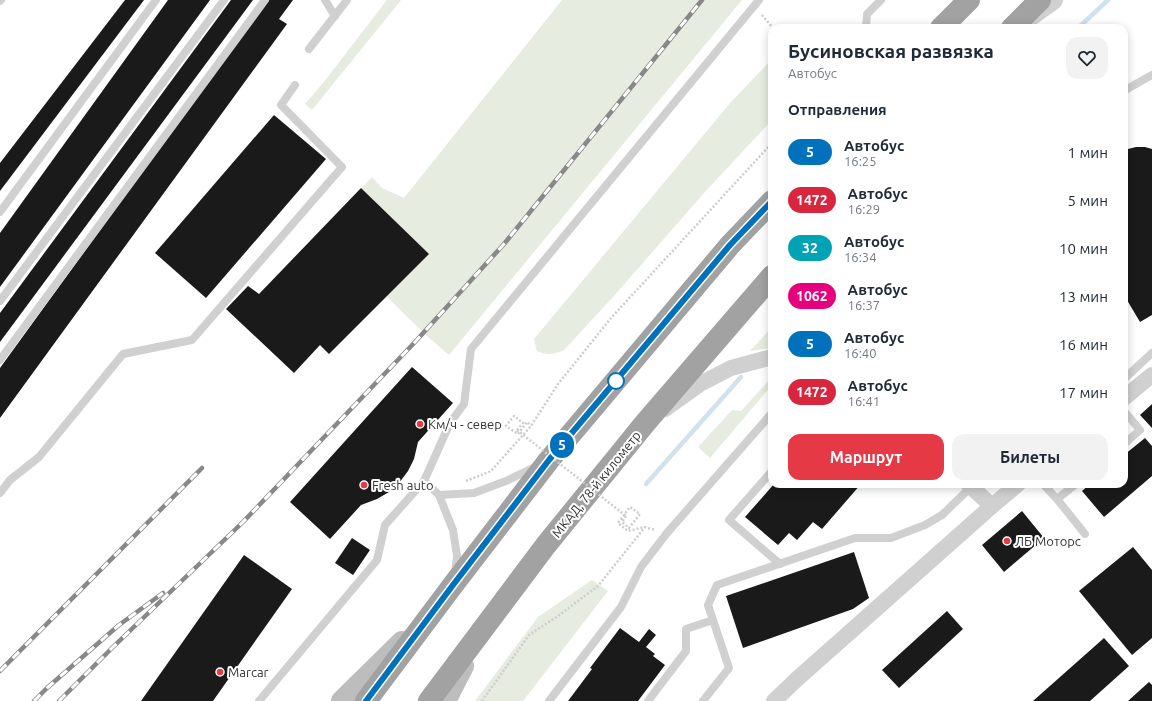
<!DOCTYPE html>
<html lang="ru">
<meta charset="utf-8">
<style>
:root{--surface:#fff;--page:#f2f2f3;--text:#1f2937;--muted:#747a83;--accent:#e63946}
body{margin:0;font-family:Ubuntu,sans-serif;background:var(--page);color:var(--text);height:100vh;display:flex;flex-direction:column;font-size:15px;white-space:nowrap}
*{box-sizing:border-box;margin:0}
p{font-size:13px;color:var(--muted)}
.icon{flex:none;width:22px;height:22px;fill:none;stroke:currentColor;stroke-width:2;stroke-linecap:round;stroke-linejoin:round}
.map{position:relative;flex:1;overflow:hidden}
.sheet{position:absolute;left:768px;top:24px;width:360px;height:464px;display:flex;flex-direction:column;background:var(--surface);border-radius:12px;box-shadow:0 2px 10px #0003}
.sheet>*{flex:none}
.badge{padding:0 8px;border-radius:13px;font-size:14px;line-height:26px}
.map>.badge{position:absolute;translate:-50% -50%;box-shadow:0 0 0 2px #fff}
h2{padding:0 20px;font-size:15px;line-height:36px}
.round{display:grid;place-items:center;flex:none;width:42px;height:42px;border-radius:12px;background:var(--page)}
.overview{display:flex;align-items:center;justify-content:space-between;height:68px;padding:0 20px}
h1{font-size:19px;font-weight:700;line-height:30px}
.action{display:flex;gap:8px;margin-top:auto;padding:8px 20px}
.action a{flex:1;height:46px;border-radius:12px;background:var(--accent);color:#fff;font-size:16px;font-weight:700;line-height:46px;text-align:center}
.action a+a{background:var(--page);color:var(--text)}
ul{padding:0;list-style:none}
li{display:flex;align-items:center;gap:12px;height:48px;padding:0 20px}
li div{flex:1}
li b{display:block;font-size:15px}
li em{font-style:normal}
li .badge{min-width:44px;font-weight:700;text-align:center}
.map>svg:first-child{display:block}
</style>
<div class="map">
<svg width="1152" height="701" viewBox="0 0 1152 701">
<rect width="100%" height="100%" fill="#fff"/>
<g fill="#e6ecdf">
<polygon points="387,0 401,0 312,110 305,104 323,83"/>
<polygon points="562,0 742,0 449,355 427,336 386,296 428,254 361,188 372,177 382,188 404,198"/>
<path d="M772,59v61l-68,73 -91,104 -49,53c-9,4 -17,6 -27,1l-3,-12 197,-237z"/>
<polygon points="772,327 772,348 750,351"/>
<polygon points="772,377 772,385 710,458 698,447 732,410 741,411"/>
<polygon points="592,580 608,591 523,701 475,701 538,617"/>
</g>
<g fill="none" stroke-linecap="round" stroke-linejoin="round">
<g stroke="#cfe2ee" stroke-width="4.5">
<polyline points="1078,28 1108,0"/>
<polyline points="646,484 741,377"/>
</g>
</g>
<g fill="#1a1a1a">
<polygon points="125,0 144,0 0,191 0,163"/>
<polygon points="168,0 210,0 0,287 0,233"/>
<polygon points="231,0 253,0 0,342 0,313"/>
<polygon points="267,0 293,0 279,19 287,24 0,418 0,368"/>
<polygon points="274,115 326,159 206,298 155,253"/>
<polygon points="1136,147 1145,147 1152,149 1152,315 1140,322 1124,295 1124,150"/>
<polygon points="361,188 429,254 329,354 320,345 294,373 226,309 248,286 259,294"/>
<polygon points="412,367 453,403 418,442 414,459 408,471 399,483 389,492 377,499 361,505 330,539 290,502"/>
<polygon points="1152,404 1152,428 1140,415"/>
<polygon points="1145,438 1152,446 1152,476 1104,517 1082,491 1090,484 1124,484 1124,455"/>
<polygon points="774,484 861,484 822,529 813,522 797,540 789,533 778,545 745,517"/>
<polygon points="1022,511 1044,538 1004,572 982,545"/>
<polygon points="352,538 370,550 353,575 335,563"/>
<polygon points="1133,547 1152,570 1152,638 1132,655 1079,591"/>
<polygon points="854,552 869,598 853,609 743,648 726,596"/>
<polygon points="244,555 292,589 213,701 141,701"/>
<polygon points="947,611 963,629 899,688 882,670"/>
<polygon points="620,628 639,642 649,629 656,635 646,647 655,654 653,656 665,665 638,701 568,701 592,669 590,668"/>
<polygon points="1104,638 1129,666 1090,701 1033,701"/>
<polygon points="1149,682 1152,685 1152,701 1128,701"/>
</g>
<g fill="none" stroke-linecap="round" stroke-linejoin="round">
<g stroke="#cdcdcd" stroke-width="2.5" stroke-dasharray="2 2" stroke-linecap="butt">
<polyline points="762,15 773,28"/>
<polyline points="517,430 523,423 514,416 506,426 518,434 527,422 531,426"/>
<polyline points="466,481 491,471 531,426 558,384 611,318 772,143"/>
<polyline points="626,516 622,522 629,528 640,514 630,507 618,523 628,531 645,527 655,530"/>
<polyline points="482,701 529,635 558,616 598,586 645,527"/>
</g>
<g stroke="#d0d0d0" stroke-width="8">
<polyline points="325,0 335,16"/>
<polyline points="0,1 1,0"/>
<polyline points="866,28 867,14 881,0"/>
<polyline points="309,49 347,0"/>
<polyline points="1124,92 1127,89 1152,75"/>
<polyline points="0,212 156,0"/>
<polyline points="0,301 224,0"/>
<polyline points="0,360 265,0"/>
<polyline points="1124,379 1152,353"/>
<polyline points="1124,411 1140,430 1124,444"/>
<polyline points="772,471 729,520 780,564"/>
<polyline points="424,481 439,495 453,530 457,556 455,573"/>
<polyline points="1043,484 1057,499 1085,534"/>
<polyline points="0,493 10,480 39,457 123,354 192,340 342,167 281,105 295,85"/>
<polyline points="439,495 474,493 506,481 535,467"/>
<polyline points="1057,499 1076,484"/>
<polyline points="259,701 377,560 385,525 424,481 450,423 464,404 471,349 759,0"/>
<polyline points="549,701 621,607 641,567 667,533 772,413"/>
<polyline points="648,701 686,651 686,629 713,620"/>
<polyline points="703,701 729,668 708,605 717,585 855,538 891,538 925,525 942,515 971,487"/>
</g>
<g stroke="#d0d0d0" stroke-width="16">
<polyline points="1124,398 1152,375"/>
<polyline points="665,409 700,384 731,368 772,357"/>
<polyline points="992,506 1018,484"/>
<polyline points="774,701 797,679 992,506 968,484"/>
</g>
<polyline stroke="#d0d0d0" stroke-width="20" points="1028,18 1053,0"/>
<g stroke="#bdbdbd" stroke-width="22">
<polyline points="342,701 402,642"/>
<polyline points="445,701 463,666"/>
</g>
<g stroke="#a2a2a2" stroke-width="22">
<polyline points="941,28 969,0"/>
<polyline points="1012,28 1040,0"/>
<polyline points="366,701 453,585 549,460 730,245 772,201"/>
<polyline points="429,701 546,545 646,422 772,276"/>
</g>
<g stroke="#888" stroke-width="4.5">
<g id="rail">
<polyline points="0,671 202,468"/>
<polyline points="34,701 47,688 119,625 163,593"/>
<polyline points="59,701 112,648 243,522 415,342 504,244 702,0"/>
</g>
</g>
<use href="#rail" stroke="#fff" stroke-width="3" stroke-dasharray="9" stroke-linecap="butt"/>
<polyline stroke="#cdcdcd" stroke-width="2.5" stroke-dasharray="2 2" stroke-linecap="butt" points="517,430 626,516"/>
</g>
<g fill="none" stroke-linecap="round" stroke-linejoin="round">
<g stroke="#fff" stroke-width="9">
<polyline id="line" points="366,701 453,585 549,460 730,245 772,201"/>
</g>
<use href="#line" stroke="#0072bc" stroke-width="6"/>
</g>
<circle fill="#fff" stroke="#0072bc" stroke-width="2" cx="616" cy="381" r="8"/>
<g fill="#e63946" stroke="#fff" stroke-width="1.5">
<circle cx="420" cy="424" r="4"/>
<circle cx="364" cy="485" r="4"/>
<circle cx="1007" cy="541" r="4"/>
<circle cx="220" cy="672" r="4"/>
</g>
<g text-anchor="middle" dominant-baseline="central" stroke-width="4" stroke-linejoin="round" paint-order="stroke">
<g font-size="13" fill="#333" stroke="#fff" text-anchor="start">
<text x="428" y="424">Км/ч - север</text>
<text x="372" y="485">Fresh auto</text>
<text x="1015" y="541">ЛБ Моторс</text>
<text x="228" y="672">Marcar</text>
</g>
<g font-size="13" fill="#333" stroke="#fff">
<text transform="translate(596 484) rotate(-51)">МКАД, 78-й километр</text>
</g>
</g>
</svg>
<b class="badge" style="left:562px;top:445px;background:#0072bc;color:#fff">5</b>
<section class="sheet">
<div class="overview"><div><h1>Бусиновская развязка</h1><p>Автобус</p></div><a class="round"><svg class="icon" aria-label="heart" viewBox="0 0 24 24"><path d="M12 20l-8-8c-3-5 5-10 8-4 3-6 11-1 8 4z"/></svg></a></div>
<h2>Отправления</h2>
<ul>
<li><span class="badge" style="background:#0072bc;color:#fff">5</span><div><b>Автобус</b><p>16:25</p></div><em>1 мин</em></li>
<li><span class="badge" style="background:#d7263d;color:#fff">1472</span><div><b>Автобус</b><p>16:29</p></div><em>5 мин</em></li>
<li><span class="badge" style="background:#00a3b4;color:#fff">32</span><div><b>Автобус</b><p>16:34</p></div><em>10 мин</em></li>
<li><span class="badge" style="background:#e6007e;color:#fff">1062</span><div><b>Автобус</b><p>16:37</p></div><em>13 мин</em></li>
<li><span class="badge" style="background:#0072bc;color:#fff">5</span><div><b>Автобус</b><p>16:40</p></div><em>16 мин</em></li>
<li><span class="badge" style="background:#d7263d;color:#fff">1472</span><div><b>Автобус</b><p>16:41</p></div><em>17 мин</em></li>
</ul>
<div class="action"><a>Маршрут</a><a>Билеты</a></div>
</section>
</div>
